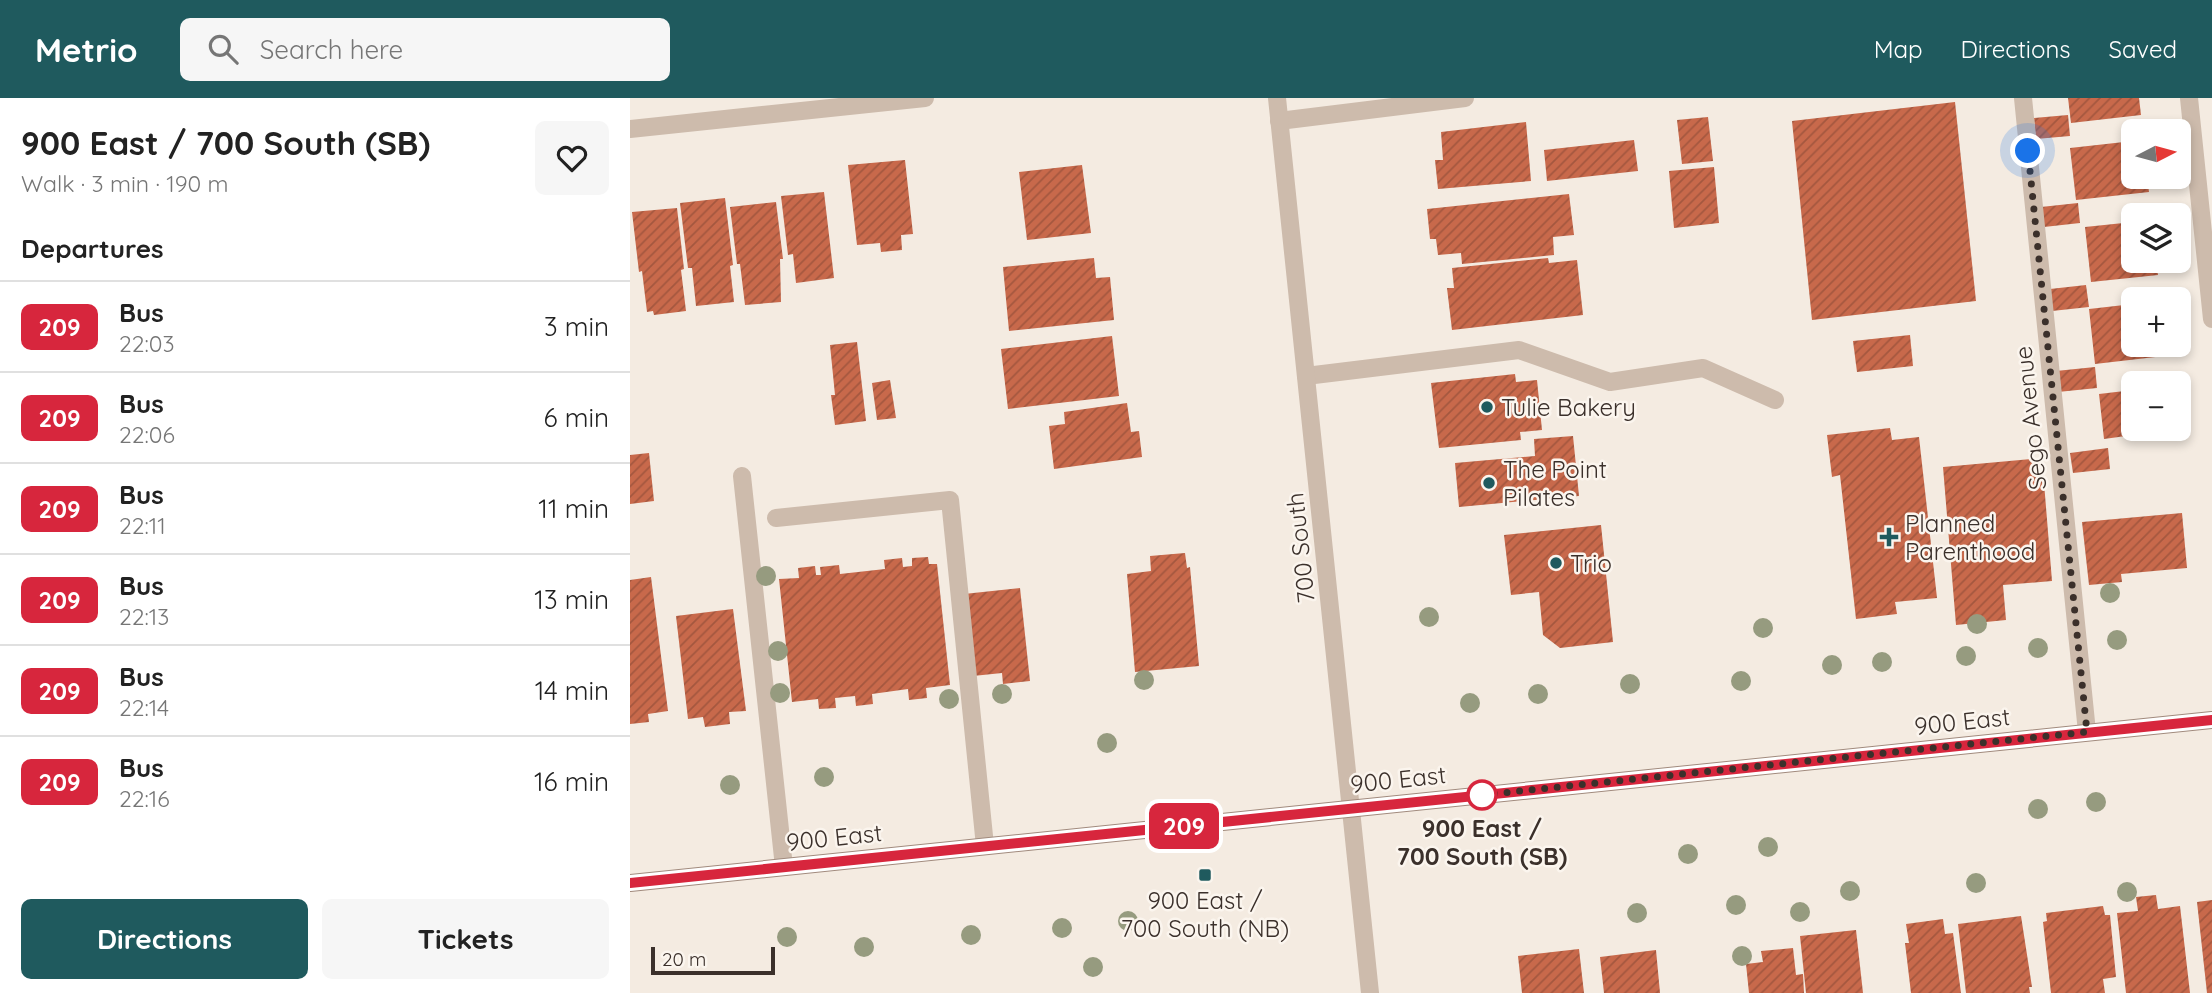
<!DOCTYPE html>
<meta charset="utf-8">
<style>
:root{--surface:#fff;--page:#f6f6f6;--text:#222;--muted:#767676;--line:#e0e0e0;--accent:#1f5a5e}
body{margin:0;font-family:Quicksand,sans-serif;background:var(--page);color:var(--text);height:100vh;display:flex;flex-direction:column;font-size:26px;white-space:nowrap}
*{box-sizing:border-box;margin:0}
p{font-size:23px;color:var(--muted)}
.icon{flex:none;width:38px;height:38px;fill:none;stroke:currentColor;stroke-width:2;stroke-linecap:round;stroke-linejoin:round}
.map{position:relative;flex:1;overflow:hidden}
.details{display:flex;flex-direction:column;background:var(--surface);width:630px}
.details>*{flex:none}
.badge{padding:0 14px;border-radius:10px;font-size:24px;line-height:46px}
.needle{width:46px;rotate:84deg}
.controls{position:absolute;left:1491px;top:21px;display:grid;gap:14px}
.controls a{display:grid;place-items:center;width:70px;height:70px;border-radius:10px;background:var(--surface);box-shadow:0 4px 10px #0003;font-size:35px}
.scale{position:absolute;left:21px;bottom:18px;width:124px;box-sizing:border-box;padding-left:7px;border:4px solid #3b302b;border-top:0;font-size:19px;line-height:24px;white-space:nowrap;color:#3b302b;-webkit-text-stroke:5px #fbf5ee;paint-order:stroke}
.you{position:absolute;width:35px;height:35px;margin:-18px;border:5px solid #fff;border-radius:50%;background:#1a73e8;box-shadow:0 0 0 10px #1a73e833}
.map>.badge{position:absolute;translate:-50% -50%;box-shadow:0 0 0 4px #fff}
h2{padding:0 21px;font-size:26px;line-height:63px}
.round{display:grid;place-items:center;flex:none;width:74px;height:74px;border-radius:10px;background:var(--page)}
.summary{display:flex;align-items:center;justify-content:space-between;height:119px;padding:0 21px}
h1{font-size:33px;font-weight:700;line-height:52px}
.cta{display:flex;gap:14px;margin-top:auto;padding:14px 21px}
.cta a{flex:1;height:80px;border-radius:10px;background:var(--accent);color:#fff;font-size:28px;font-weight:700;line-height:80px;text-align:center}
.cta a+a{background:var(--page);color:var(--text)}
ul{padding:0;list-style:none}
li{display:flex;align-items:center;gap:21px;height:91px;padding:0 21px;border-top:2px solid var(--line)}
li div{flex:1}
li b{display:block;font-size:26px}
li em{font-style:normal}
li .badge{min-width:77px;font-weight:700;text-align:center}
header{display:flex;align-items:center;gap:42px;box-sizing:border-box;height:98px;padding:0 35px;background:var(--accent);color:#fff}
header strong{font-size:33px}
nav{display:flex;gap:38px;margin-inline-start:auto;font-size:24px}
.search{width:490px;height:63px;background:var(--page);display:flex;align-items:center;gap:18px;box-sizing:border-box;padding:0 24px;border-radius:10px;color:var(--muted);font-size:26px}
main{display:flex;flex:1;min-height:0}
.map>svg:first-child{display:block}
</style>
<header>
<strong>Metrio</strong>
<div class="search"><svg class="icon" aria-label="search" viewBox="0 0 24 24"><circle cx="10" cy="10" r="6"/><path d="M15 15l6 6"/></svg>Search here</div>
<nav><a>Map</a><a>Directions</a><a>Saved</a></nav>
</header>
<main>
<section class="details">
<div class="summary"><div><h1>900 East / 700 South (SB)</h1><p>Walk · 3 min · 190 m</p></div><a class="round"><svg class="icon" aria-label="heart" viewBox="0 0 24 24"><path d="M12 20l-8-8c-3-5 5-10 8-4 3-6 11-1 8 4z"/></svg></a></div>
<h2>Departures</h2>
<ul>
<li><span class="badge" style="background:#d7263d;color:#fff">209</span><div><b>Bus</b><p>22:03</p></div><em>3 min</em></li>
<li><span class="badge" style="background:#d7263d;color:#fff">209</span><div><b>Bus</b><p>22:06</p></div><em>6 min</em></li>
<li><span class="badge" style="background:#d7263d;color:#fff">209</span><div><b>Bus</b><p>22:11</p></div><em>11 min</em></li>
<li><span class="badge" style="background:#d7263d;color:#fff">209</span><div><b>Bus</b><p>22:13</p></div><em>13 min</em></li>
<li><span class="badge" style="background:#d7263d;color:#fff">209</span><div><b>Bus</b><p>22:14</p></div><em>14 min</em></li>
<li><span class="badge" style="background:#d7263d;color:#fff">209</span><div><b>Bus</b><p>22:16</p></div><em>16 min</em></li>
</ul>
<div class="cta"><a>Directions</a><a>Tickets</a></div>
</section>
<div class="map">
<svg width="1582" height="895" viewBox="0 0 1582 895">
<defs>
<pattern id="building-hatch" width="6" height="6" patternUnits="userSpaceOnUse" patternTransform="scale(1.75)"><rect width="6" height="6" fill="#c8694b"/><path d="M-1 1l2-2M0 6l6-6M5 7l2-2" fill="none" stroke="#a4573f"/></pattern>
</defs>
<rect width="100%" height="100%" fill="#f4ebe1"/>
<g fill="url(#building-hatch)">
<polygon points="1438,0 1509,0 1511,17 1441,25"/>
<polygon points="1325,4 1346,203 1182,222 1162,23"/>
<polygon points="1438,17 1440,38 1406,41 1404,20"/>
<polygon points="1078,19 1083,63 1052,66 1047,22"/>
<polygon points="896,24 901,83 808,91 805,62 813,62 811,34"/>
<polygon points="1004,42 1008,73 917,83 914,52"/>
<polygon points="1503,43 1503,79 1517,79 1519,94 1446,102 1440,50"/>
<polygon points="275,62 283,136 271,137 272,152 251,154 250,145 227,147 218,67"/>
<polygon points="452,67 461,135 397,142 389,74"/>
<polygon points="1084,69 1089,125 1044,130 1039,73"/>
<polygon points="194,94 204,180 166,185 163,156 158,157 151,98"/>
<polygon points="939,96 944,137 923,139 924,157 832,166 831,155 808,157 806,141 800,141 797,111"/>
<polygon points="95,100 103,167 100,168 104,204 66,208 62,170 58,170 50,105"/>
<polygon points="146,104 153,161 150,161 151,204 115,207 110,166 107,166 100,109"/>
<polygon points="1448,105 1450,125 1414,129 1411,109"/>
<polygon points="47,110 54,171 51,172 56,213 24,217 23,213 17,214 12,173 9,174 2,114"/>
<polygon points="1503,124 1503,163 1526,163 1528,177 1461,184 1455,129"/>
<polygon points="464,160 466,180 480,179 484,222 379,233 373,169"/>
<polygon points="918,160 919,165 947,162 953,217 822,232 817,190 824,190 822,170"/>
<polygon points="1456,187 1459,209 1422,213 1420,191"/>
<polygon points="1503,206 1503,247 1533,247 1534,258 1465,266 1459,211"/>
<polygon points="1280,237 1283,268 1227,274 1223,243"/>
<polygon points="482,238 489,298 378,311 371,251"/>
<polygon points="227,244 236,323 205,327 201,297 205,297 200,247"/>
<polygon points="1465,269 1467,290 1428,294 1426,273"/>
<polygon points="885,276 886,284 907,282 912,332 890,334 891,342 809,350 801,285"/>
<polygon points="260,282 266,320 247,322 242,285"/>
<polygon points="1503,292 1503,331 1540,332 1474,341 1469,296"/>
<polygon points="497,305 501,334 509,333 512,359 424,371 419,328 435,326 434,314"/>
<polygon points="1260,330 1262,342 1289,339 1307,500 1265,504 1267,516 1226,521 1210,377 1202,379 1197,337"/>
<polygon points="943,338 949,398 829,409 825,365 905,358 904,341"/>
<polygon points="1478,350 1480,371 1443,375 1440,355"/>
<polygon points="19,355 24,403 0,406 0,357"/>
<polygon points="1412,360 1422,483 1373,487 1376,522 1326,527 1313,369"/>
<polygon points="1552,415 1557,470 1491,476 1492,484 1459,487 1452,424"/>
<polygon points="971,427 983,544 930,550 913,537 909,494 881,497 874,437"/>
<polygon points="555,455 557,470 560,469 569,568 505,574 497,476 521,473 520,458"/>
<polygon points="298,459 299,466 307,466 320,587 296,590 297,600 279,602 278,591 242,596 243,606 226,608 225,598 205,600 206,610 189,611 188,601 162,604 149,481 169,480 168,470 185,468 186,477 191,477 190,469 209,467 210,476 255,471 254,462 272,460 273,469 282,468 282,460"/>
<polygon points="21,479 38,613 18,616 19,624 0,626 0,482"/>
<polygon points="390,490 400,583 373,586 372,575 343,578 334,496"/>
<polygon points="103,511 116,613 99,614 100,626 75,629 73,619 58,621 46,518"/>
<polygon points="1526,797 1528,811 1550,808 1560,895 1496,895 1487,815 1508,813 1506,799"/>
<polygon points="1582,802 1582,895 1577,895 1567,804"/>
<polygon points="1473,808 1475,817 1480,817 1486,879 1473,881 1475,895 1421,895 1413,824 1417,823 1416,815"/>
<polygon points="1391,818 1402,889 1399,889 1400,895 1336,895 1328,826"/>
<polygon points="1313,821 1315,836 1323,835 1331,895 1281,895 1275,845 1279,845 1276,826"/>
<polygon points="1226,832 1233,895 1176,895 1170,838"/>
<polygon points="1163,850 1166,877 1173,876 1174,895 1119,895 1116,866 1133,864 1131,853"/>
<polygon points="949,851 954,895 892,895 888,858"/>
<polygon points="1026,852 1030,895 974,895 970,859"/>
</g>
<g fill="none" stroke-linecap="round" stroke-linejoin="round">
<g stroke="#cdbbac" stroke-width="18">
<polyline points="649,23 835,0"/>
<polyline points="676,278 889,252 980,284 1073,270 1145,302"/>
<polyline points="112,378 154,769"/>
<polyline points="146,420 320,402 355,748"/>
</g>
<g stroke="#cdbbac" stroke-width="18">
<polyline points="647,0 740,895"/>
<polyline points="1393,0 1457,634"/>
<polyline points="1559,0 1582,221"/>
<polyline points="0,31 295,0"/>
</g>
<polyline stroke="#a18a7d" stroke-width="18" points="0,785 1582,622"/>
</g>
<g fill="#969b7f">
<circle cx="136" cy="478" r="10"/>
<circle cx="1480" cy="495" r="10"/>
<circle cx="799" cy="519" r="10"/>
<circle cx="1347" cy="526" r="10"/>
<circle cx="1133" cy="530" r="10"/>
<circle cx="1487" cy="542" r="10"/>
<circle cx="1408" cy="550" r="10"/>
<circle cx="148" cy="553" r="10"/>
<circle cx="1336" cy="558" r="10"/>
<circle cx="1252" cy="564" r="10"/>
<circle cx="1202" cy="567" r="10"/>
<circle cx="514" cy="582" r="10"/>
<circle cx="1111" cy="583" r="10"/>
<circle cx="1000" cy="586" r="10"/>
<circle cx="150" cy="595" r="10"/>
<circle cx="372" cy="596" r="10"/>
<circle cx="908" cy="596" r="10"/>
<circle cx="319" cy="601" r="10"/>
<circle cx="840" cy="605" r="10"/>
<circle cx="477" cy="645" r="10"/>
<circle cx="194" cy="679" r="10"/>
<circle cx="100" cy="687" r="10"/>
<circle cx="1466" cy="704" r="10"/>
<circle cx="1408" cy="711" r="10"/>
<circle cx="1138" cy="749" r="10"/>
<circle cx="1058" cy="756" r="10"/>
<circle cx="1346" cy="785" r="10"/>
<circle cx="1220" cy="793" r="10"/>
<circle cx="1497" cy="794" r="10"/>
<circle cx="1106" cy="807" r="10"/>
<circle cx="1170" cy="814" r="10"/>
<circle cx="1007" cy="815" r="10"/>
<circle cx="498" cy="823" r="10"/>
<circle cx="432" cy="830" r="10"/>
<circle cx="341" cy="837" r="10"/>
<circle cx="157" cy="839" r="10"/>
<circle cx="234" cy="849" r="10"/>
<circle cx="1112" cy="858" r="10"/>
<circle cx="463" cy="869" r="10"/>
</g>
<g fill="none" stroke-linecap="round" stroke-linejoin="round">
<g stroke="#fff" stroke-width="16">
<polyline id="line" points="0,785 1582,622"/>
</g>
<use href="#line" stroke="#d7263d" stroke-width="10"/>
<polyline stroke="#3b302b" stroke-width="7" stroke-dasharray="0 12.6" points="852,697 1457,634 1398,53"/>
</g>
<g fill="#1f5a5e" stroke="#fbf5ee" stroke-width="2.5">
<circle cx="857" cy="309" r="7"/>
<circle cx="859" cy="385" r="7"/>
<path d="M1255.5 428.5h7v7h7v7h-7v7h-7v-7h-7v-7h7z"/>
<circle cx="926" cy="465" r="7"/>
<rect x="568" y="770" width="14" height="14" rx="3.5"/>
</g>
<circle fill="#fff" stroke="#d7263d" stroke-width="3.5" cx="852" cy="697" r="14"/>
<g text-anchor="middle" dominant-baseline="central" stroke-width="5" stroke-linejoin="round" paint-order="stroke">
<g font-size="24" fill="#3b302b" stroke="#fbf5ee" text-anchor="start">
<text x="871" y="309">Tulie Bakery</text>
<text x="873" y="371">The Point<tspan x="873" dy="28">Pilates</tspan></text>
<text x="1275" y="425">Planned<tspan x="1275" dy="28">Parenthood</tspan></text>
<text x="940" y="465">Trio</text>
<text x="575" y="802" text-anchor="middle">900 East /<tspan x="575" dy="28">700 South (NB)</tspan></text>
</g>
<g font-size="24" fill="#3b302b" stroke="#fbf5ee">
<text transform="translate(1400 320) rotate(-96)">Sego Avenue</text>
<text transform="translate(670 450) rotate(-96)">700 South</text>
<text transform="translate(1332 623) rotate(-6)">900 East</text>
<text transform="translate(768 681) rotate(-6)">900 East</text>
<text transform="translate(204 739) rotate(-6)">900 East</text>
</g>
<g font-size="24" font-weight="bold" fill="#3b302b" stroke="#fbf5ee">
<text x="852" y="730">900 East /<tspan x="852" dy="28">700 South (SB)</tspan></text>
</g>
</g>
</svg>
<div class="controls">
<a><svg class="needle" viewBox="-14 -14 28 28"><path d="M0-13l5 13h-10z" fill="#e53935"/><path d="M0 13l5-13h-10z" fill="#767676"/></svg></a>
<a><svg class="icon" aria-label="layers" viewBox="0 0 24 24"><path d="M12 4l9 5-9 5-9-5zM3 14l9 5 9-5"/></svg></a>
<a>+</a>
<a>−</a>
</div>
<div class="scale">20 m</div>
<div class="you" style="left:1398px;top:53px"></div>
<b class="badge" style="left:554px;top:728px;background:#d7263d;color:#fff">209</b>
</div>
</main>
